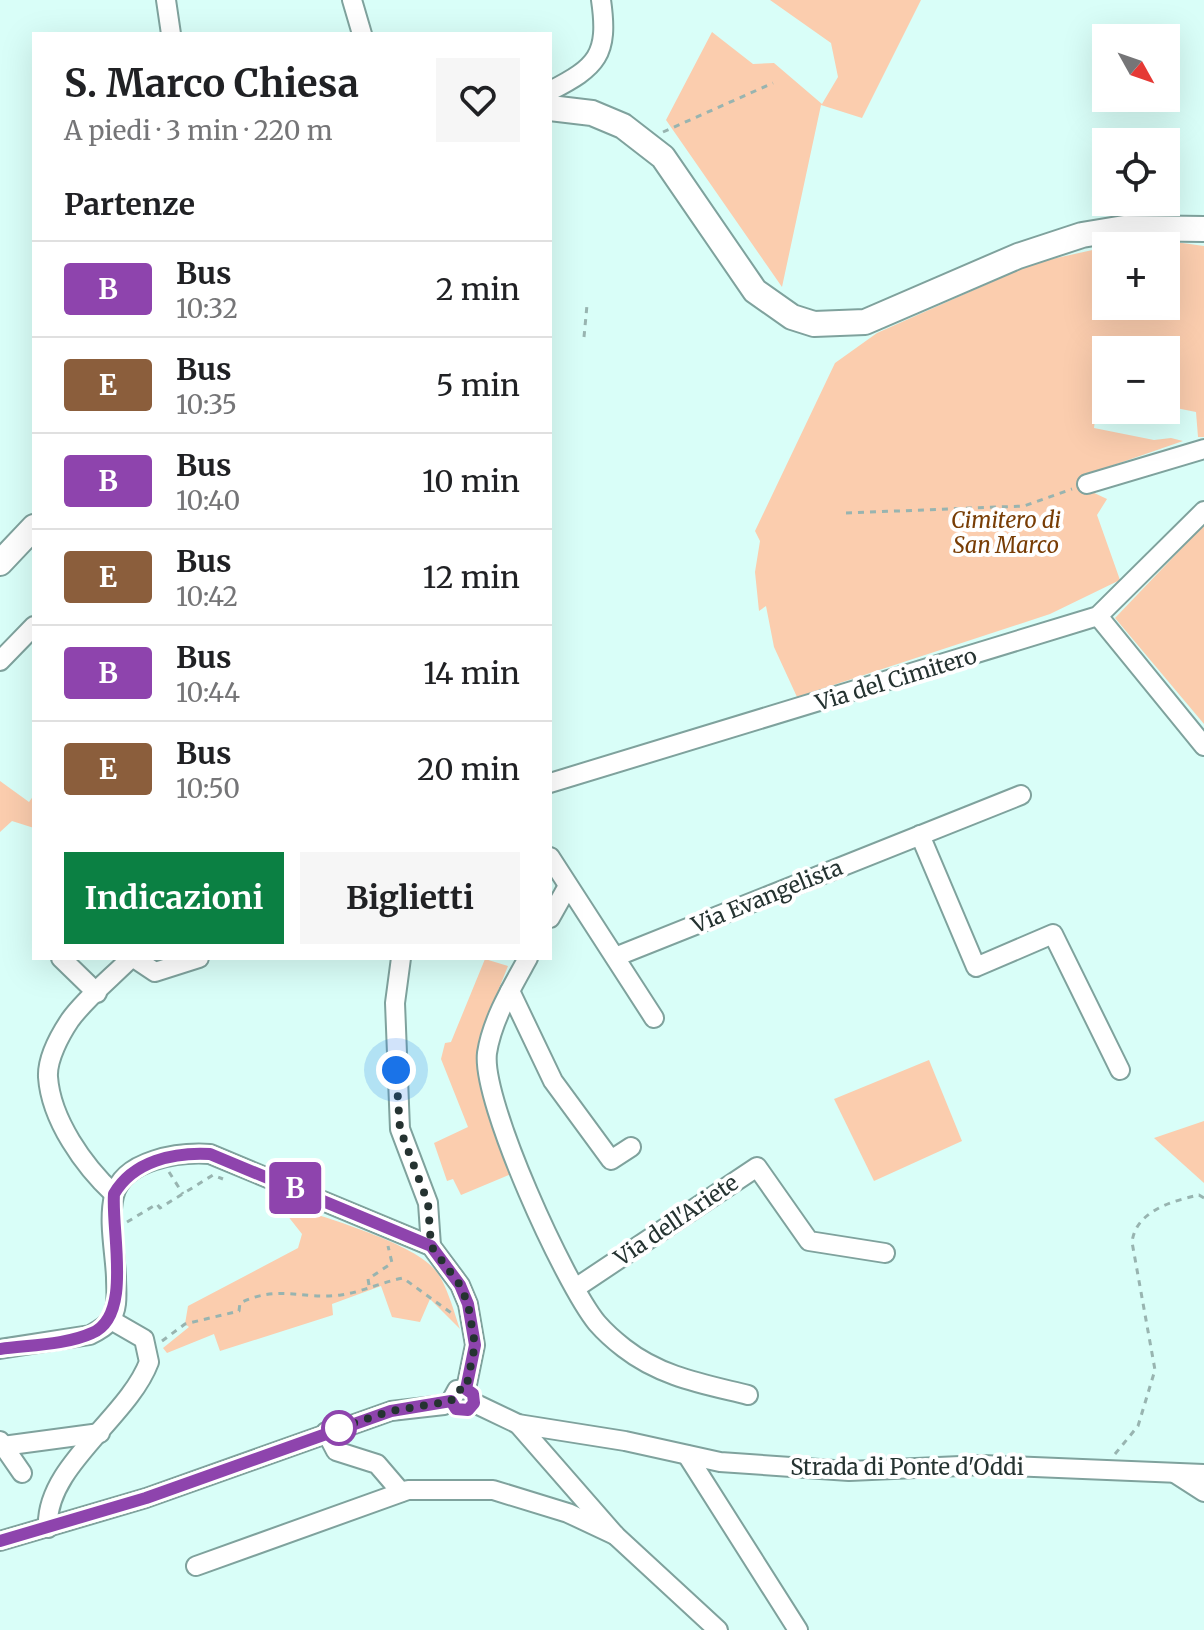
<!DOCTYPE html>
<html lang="it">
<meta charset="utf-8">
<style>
:root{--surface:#fff;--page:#f6f6f6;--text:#202124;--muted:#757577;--line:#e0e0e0;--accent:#0b8043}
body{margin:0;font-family:Merriweather,serif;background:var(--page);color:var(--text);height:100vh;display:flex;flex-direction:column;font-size:30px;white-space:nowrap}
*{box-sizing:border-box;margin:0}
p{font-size:26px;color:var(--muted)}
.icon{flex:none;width:44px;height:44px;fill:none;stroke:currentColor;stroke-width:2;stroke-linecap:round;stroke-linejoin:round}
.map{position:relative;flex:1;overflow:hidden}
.panel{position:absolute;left:32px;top:32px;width:520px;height:928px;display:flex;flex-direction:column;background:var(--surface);border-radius:0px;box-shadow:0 8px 32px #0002}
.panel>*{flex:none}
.badge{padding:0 16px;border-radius:6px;font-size:28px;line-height:52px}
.needle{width:52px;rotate:130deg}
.fabs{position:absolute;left:1092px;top:24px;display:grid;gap:16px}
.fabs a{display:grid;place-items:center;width:88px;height:88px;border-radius:0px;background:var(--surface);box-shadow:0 8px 32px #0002;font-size:40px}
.you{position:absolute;width:40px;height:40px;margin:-20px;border:6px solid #fff;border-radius:50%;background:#1a73e8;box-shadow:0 0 0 12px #1a73e833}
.map>.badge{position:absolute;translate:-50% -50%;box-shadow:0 0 0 4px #fff}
h2{padding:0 32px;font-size:30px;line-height:72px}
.round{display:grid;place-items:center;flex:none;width:84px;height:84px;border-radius:0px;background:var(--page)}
.summary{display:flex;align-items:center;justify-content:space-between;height:136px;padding:0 32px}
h1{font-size:38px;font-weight:700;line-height:60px}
.primary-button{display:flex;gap:16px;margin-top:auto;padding:16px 32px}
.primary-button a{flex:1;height:92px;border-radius:0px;background:var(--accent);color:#fff;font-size:32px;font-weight:700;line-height:92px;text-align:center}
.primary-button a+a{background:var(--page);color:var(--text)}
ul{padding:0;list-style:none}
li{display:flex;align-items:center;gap:24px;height:96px;padding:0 32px;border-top:2px solid var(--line)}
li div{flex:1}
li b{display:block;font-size:30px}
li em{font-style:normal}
li .badge{min-width:88px;font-weight:700;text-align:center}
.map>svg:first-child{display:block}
</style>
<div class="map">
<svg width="1204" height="1630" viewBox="0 0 1204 1630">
<rect width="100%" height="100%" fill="#d9fef8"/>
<g fill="#fbcdae">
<polygon points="770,0 921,0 862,118 821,105 782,287 666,120 712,32 753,64 774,63 822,104 838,77 831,43"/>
<polygon points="1146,238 1204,246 1204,437 1198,437 1196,412 1166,406 1166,350 1106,350 1106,400 1097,403 1094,428 1154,440 1171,438 1183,441 1085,475 1088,490 1107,499 1097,515 1120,580 1050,614 797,697 774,647 766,606 759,611 755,572 760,541 755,531 835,363 877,333 1034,263 1106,247 1106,306 1166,306 1166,246 1111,246"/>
<polygon points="1204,525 1204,724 1115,618"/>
<polygon points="0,781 29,802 34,795 34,828 12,821 0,832"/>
<polygon points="485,959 508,966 480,1036 511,1174 461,1195 453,1179 447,1181 434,1143 468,1127 441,1059 445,1043 451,1042"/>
<polygon points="929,1060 962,1141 874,1181 834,1099"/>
<polygon points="1204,1121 1204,1183 1154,1138"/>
<path d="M293,1207c34,11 123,37 143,64 11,14 18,41 24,58l-30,-30 -10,23 -28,-5 -11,-31 -49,18 1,11 -113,36 -6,-17 -47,19 -4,-5 26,-21 -4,-3 3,-18 110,-58 4,-14 -15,-19z"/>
</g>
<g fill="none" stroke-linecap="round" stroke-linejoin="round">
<g stroke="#7fa29d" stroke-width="22">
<g id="minor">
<polyline points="166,0 171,34"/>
<polyline points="352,0 362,34"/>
<path d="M550,91c47,-24 59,-36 51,-91"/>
<polyline points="1087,484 1204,449"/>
<polyline points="1098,616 1204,746"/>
<polyline points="0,661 34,626"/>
<polyline points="550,783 1098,616 1204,511"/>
<polyline points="920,835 976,967 1053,934 1120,1070"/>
<polyline points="550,857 654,1018"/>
<polyline points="550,918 568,886"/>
<polyline points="615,957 1021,795"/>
<polyline points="61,958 97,993"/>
<polyline points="134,958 155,972 199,958"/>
<polyline points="401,958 395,1003 400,1129 428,1203 431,1246"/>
<path d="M528,958c-16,29 -36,62 -41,95 -6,48 78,231 110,270 7,8 18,18 27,25 37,29 80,36 124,47"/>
<polyline points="510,991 553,1081 611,1160 631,1147"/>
<path d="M114,1194c-30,-28 -63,-74 -66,-117 -1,-18 12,-42 22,-57 16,-22 41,-42 61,-62"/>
<polyline points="577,1287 757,1167 809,1241 885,1253"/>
<path d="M0,1349l90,-14c7,-4 16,-8 20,-15 9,-12 6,-29 6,-43 -1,-25 -8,-56 -2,-81 9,-37 66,-44 96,-42l221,92 29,39 8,19 7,41 -9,44"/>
<polyline points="474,1403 518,1424 625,1441 720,1462 849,1471 983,1465 1204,1474"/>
<polyline points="518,1424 615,1535 718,1630"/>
<polyline points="326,1432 336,1451 377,1464 401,1492"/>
<polyline points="0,1441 22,1473"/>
<polyline points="3,1446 100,1433"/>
<polyline points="687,1455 798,1630"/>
<polyline points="1176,1474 1204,1492"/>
<path d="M48,1528c-4,-61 80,-110 101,-166l-5,-23 -33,-19"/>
<polyline points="0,1541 146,1498 391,1411 444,1405 451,1401 457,1390 466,1389"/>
<polyline points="196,1566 408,1490 493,1490 568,1513 615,1535"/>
</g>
</g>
<g stroke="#7fa29d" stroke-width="28">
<g id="major">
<polyline points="550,108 592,113 623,126 663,157 755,291 792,317 814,324 865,322 1018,256 1082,235 1124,228 1204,229"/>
<polyline points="0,563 34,527"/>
</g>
</g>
<g stroke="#98b4b0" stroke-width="3" stroke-dasharray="6 6" stroke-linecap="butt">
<polyline points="663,132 773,83"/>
<polyline points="584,337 587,305"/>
<polyline points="846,513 1024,506 1072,489"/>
<polyline points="169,1172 183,1194"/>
<polyline points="127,1222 157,1204 160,1208 213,1175 223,1179"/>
<polyline points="369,1285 368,1279 392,1263 388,1246"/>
<path d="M162,1341l23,-17 54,-13 1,-8c39,-19 63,-3 101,-8 21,-3 41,-13 62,-17l51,37"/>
<path d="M1115,1454l23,-28 17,-56 -23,-128c4,-31 40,-41 67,-47l5,3"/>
</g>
<use href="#minor" stroke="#fff" stroke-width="18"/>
<use href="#major" stroke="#fff" stroke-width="24"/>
</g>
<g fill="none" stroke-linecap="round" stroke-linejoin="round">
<g stroke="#fff" stroke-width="18">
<path id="line" d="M0,1349c28,-4 66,-4 92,-16 41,-17 19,-101 22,-139 19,-33 60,-42 96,-40l221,92 29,39 8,19 7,41 -9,44 7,5 1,9 -6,7 -12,-1 -5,-8 -60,10 -245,87 -146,43"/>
</g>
<use href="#line" stroke="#8e44ad" stroke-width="12"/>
<polyline stroke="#253331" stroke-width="8" stroke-dasharray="0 14.4" points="339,1428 326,1432 391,1411 451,1401 457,1390 466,1389 475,1345 468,1304 460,1285 431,1246 428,1203 400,1129 396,1070"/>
</g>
<circle fill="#fff" stroke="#8e44ad" stroke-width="4" cx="339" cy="1428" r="16"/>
<g text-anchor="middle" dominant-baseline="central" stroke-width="8" stroke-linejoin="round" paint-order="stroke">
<g font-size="22" font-style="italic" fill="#783d05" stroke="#fff">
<text x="1006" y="520">Cimitero di<tspan x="1006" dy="25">San Marco</tspan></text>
</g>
<g font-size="22" fill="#253331" stroke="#fff">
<text transform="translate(896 679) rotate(-17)">Via del Cimitero</text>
<text transform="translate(767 896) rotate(-22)">Via Evangelista</text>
<text transform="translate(676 1220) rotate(-34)">Via dell'Ariete</text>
<text x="907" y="1467">Strada di Ponte d'Oddi</text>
</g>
</g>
</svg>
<div class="fabs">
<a><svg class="needle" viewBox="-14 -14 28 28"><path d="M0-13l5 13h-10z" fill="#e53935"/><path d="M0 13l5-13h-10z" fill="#757577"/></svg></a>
<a><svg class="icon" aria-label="locate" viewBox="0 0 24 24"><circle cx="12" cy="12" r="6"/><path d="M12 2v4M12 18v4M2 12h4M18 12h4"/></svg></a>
<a>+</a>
<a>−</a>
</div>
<div class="you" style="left:396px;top:1070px"></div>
<b class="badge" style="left:295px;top:1188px;background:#8e44ad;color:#fff">B</b>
<section class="panel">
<div class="summary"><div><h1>S. Marco Chiesa</h1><p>A piedi · 3 min · 220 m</p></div><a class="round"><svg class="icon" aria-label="heart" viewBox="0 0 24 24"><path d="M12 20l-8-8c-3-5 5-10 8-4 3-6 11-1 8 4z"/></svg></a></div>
<h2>Partenze</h2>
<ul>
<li><span class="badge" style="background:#8e44ad;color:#fff">B</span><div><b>Bus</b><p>10:32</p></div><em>2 min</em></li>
<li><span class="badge" style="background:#8b5e3c;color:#fff">E</span><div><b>Bus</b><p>10:35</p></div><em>5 min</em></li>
<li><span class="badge" style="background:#8e44ad;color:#fff">B</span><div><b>Bus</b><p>10:40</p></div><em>10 min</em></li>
<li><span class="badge" style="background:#8b5e3c;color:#fff">E</span><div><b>Bus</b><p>10:42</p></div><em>12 min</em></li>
<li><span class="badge" style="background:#8e44ad;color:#fff">B</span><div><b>Bus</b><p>10:44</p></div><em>14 min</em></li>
<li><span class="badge" style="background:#8b5e3c;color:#fff">E</span><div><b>Bus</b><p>10:50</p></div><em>20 min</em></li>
</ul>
<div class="primary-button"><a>Indicazioni</a><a>Biglietti</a></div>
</section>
</div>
